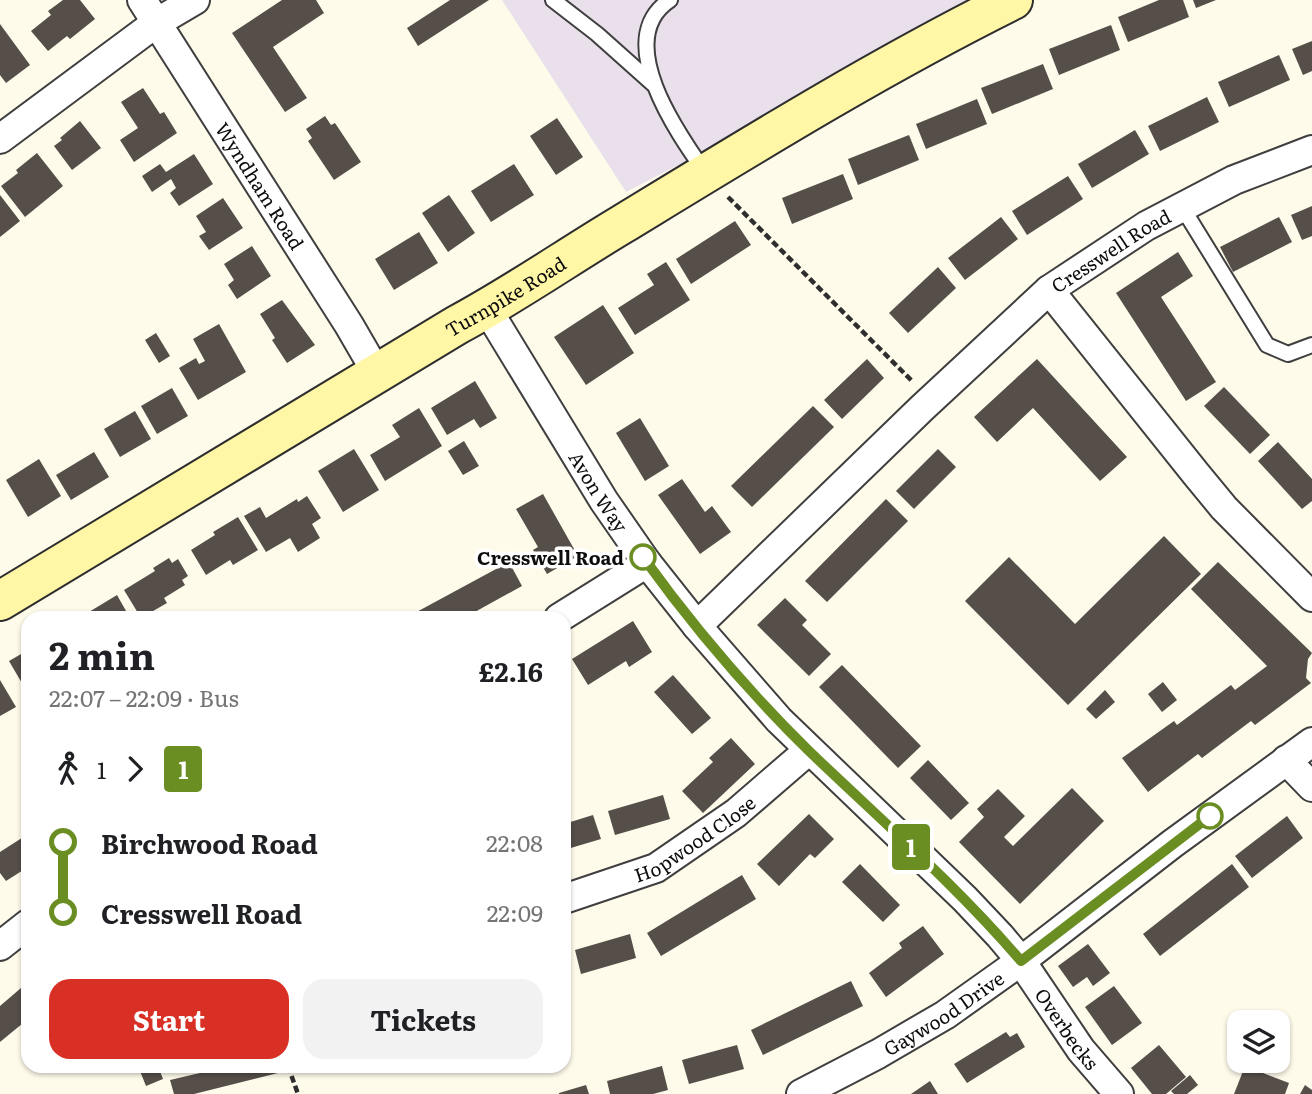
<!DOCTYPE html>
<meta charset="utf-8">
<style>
:root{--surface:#fff;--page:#f2f2f2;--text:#202124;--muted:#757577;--accent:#d93025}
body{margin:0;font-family:Literata,serif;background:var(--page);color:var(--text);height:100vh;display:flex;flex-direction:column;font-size:26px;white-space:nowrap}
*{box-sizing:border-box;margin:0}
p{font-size:23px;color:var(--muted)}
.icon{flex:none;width:38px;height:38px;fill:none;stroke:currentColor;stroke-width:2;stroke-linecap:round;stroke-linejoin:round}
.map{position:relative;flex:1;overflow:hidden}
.sheet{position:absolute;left:21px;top:611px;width:550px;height:462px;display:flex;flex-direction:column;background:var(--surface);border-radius:21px;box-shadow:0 2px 5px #0004}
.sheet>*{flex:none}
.badge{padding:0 14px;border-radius:5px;font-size:24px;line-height:46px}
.controls{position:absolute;left:1227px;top:1010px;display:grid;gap:14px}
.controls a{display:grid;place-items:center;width:63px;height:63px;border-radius:14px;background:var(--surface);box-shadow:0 2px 5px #0004;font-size:35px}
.map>.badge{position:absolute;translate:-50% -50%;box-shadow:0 0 0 4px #fff}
.legs{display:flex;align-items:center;gap:10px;height:77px;padding:0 28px;font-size:23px}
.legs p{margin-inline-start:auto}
.summary{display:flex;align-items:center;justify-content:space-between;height:119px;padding:0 28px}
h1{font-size:38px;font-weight:700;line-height:52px}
.button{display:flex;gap:14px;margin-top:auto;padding:14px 28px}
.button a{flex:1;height:80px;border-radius:21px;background:var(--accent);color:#fff;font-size:28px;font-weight:700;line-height:80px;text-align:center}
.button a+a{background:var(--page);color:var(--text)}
ul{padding:0 28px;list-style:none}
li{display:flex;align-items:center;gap:24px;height:70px;font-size:26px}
li i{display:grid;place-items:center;width:10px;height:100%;margin:0 9px;background:currentColor}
li i::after{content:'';width:18px;height:18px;margin:-9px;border:5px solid;border-radius:50%;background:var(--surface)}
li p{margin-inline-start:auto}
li:first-child i{background:linear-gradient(#0000 50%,currentColor 0)}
li:last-child i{background:linear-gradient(currentColor 50%,#0000 0)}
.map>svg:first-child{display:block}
</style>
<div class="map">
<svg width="1312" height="1094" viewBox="0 0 1312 1094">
<rect width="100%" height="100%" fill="#fffbeb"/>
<polygon fill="#eae0eb" points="502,0 998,0 626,192"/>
<g fill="#554e49">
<polygon points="63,0 80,0 95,19 70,39 67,36 48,51 31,31 51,15 48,11"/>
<polygon points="282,0 316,0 324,13 273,47 307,98 285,112 232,33"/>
<polygon points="450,0 489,0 418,46 407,28"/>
<polygon points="1159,0 1183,0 1189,17 1128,42 1118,17"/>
<polygon points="1193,0 1216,0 1196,8"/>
<polygon points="0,24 30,65 6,83 0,75"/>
<polygon points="1111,25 1120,50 1059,75 1049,49"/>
<polygon points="1312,41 1312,71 1303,75 1292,49"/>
<polygon points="1279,55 1290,80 1229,107 1218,82"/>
<polygon points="1043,64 1053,89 992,114 981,88"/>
<polygon points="143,88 160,114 164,112 177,133 134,162 120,140 138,128 121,102"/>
<polygon points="1207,97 1219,122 1160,151 1148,126"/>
<polygon points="977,99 987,124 926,149 916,124"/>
<polygon points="325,116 331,125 335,123 361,162 334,180 308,141 312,138 306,129"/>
<polygon points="557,118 583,157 556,175 530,136"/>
<polygon points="80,121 101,148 72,170 54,146 62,140 60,138"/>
<polygon points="1135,130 1149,154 1092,188 1078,164"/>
<polygon points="909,135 919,160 858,185 848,159"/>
<polygon points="37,153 63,186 25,217 1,186 18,173 16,170"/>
<polygon points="194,154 213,184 179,206 170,193 176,188 171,179 152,192 142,176 160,164 166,172"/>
<polygon points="514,164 534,195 491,222 471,191"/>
<polygon points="843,174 853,199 792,224 782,198"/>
<polygon points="1068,176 1083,199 1027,235 1012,211"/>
<polygon points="0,195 20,221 0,237"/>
<polygon points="449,195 475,233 448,252 422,213"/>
<polygon points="223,198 243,228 209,250 199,236 206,232 196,216"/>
<polygon points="1312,206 1312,236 1302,240 1291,215"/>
<polygon points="1001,217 1018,239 965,280 948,258"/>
<polygon points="1279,217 1292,242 1233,272 1220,247"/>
<polygon points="735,221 751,245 691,284 676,259"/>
<polygon points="419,232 438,263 394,290 375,259"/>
<polygon points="252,246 271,276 237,299 228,285 234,280 224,264"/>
<polygon points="1178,252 1193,276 1161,297 1216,382 1186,401 1116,293"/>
<polygon points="666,262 690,300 635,335 618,308 654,285 647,274"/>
<polygon points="938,267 956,288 908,333 889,313"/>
<polygon points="282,300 315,345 287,363 272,340 275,338 260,314"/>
<polygon points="603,305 634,353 586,385 554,337"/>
<polygon points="219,324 246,372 198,400 179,368 196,358 199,364 205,361 193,339"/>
<polygon points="156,333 170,356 159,363 145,340"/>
<polygon points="867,359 884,378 842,419 824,400"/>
<polygon points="1037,359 1127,457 1100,481 1033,408 997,442 974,417"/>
<polygon points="475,381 497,418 480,428 474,419 447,435 431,408"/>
<polygon points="1224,387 1270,435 1250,454 1204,406"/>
<polygon points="172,388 188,416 157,434 141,406"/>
<polygon points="813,406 834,427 752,507 731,486"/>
<polygon points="419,408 442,446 385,481 370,455 400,437 392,425"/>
<polygon points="135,411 151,439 120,457 104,429"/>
<polygon points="640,418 669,466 645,481 616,433"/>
<polygon points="464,441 479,466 463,475 448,451"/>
<polygon points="1278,442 1312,479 1312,501 1302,509 1258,461"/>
<polygon points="354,449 379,490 343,512 318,471"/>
<polygon points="938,449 956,467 914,509 896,491"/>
<polygon points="94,452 109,477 71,500 56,475"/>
<polygon points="39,459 61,496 28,517 6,480"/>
<polygon points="682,479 705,512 712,506 731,532 700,554 658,495"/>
<polygon points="543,494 578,556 547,574 533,550 538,547 516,509"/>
<polygon points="307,496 321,518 312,524 320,538 298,552 290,538 266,552 244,516 260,507 266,518 297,499 298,502"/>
<polygon points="886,499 908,521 827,602 805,581"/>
<polygon points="238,517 258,550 233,565 230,560 206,575 191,550 215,535 213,532"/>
<polygon points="1164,536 1201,574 1068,705 965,601 1009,557 1075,624"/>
<polygon points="169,558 172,563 178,559 188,576 182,580 185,585 164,598 167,603 141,618 124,590 155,571 153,568"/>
<polygon points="509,562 522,586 464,618 413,618 411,615"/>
<polygon points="1218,562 1312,653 1308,659 1306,678 1311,683 1255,725 1251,721 1202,758 1198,754 1148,792 1122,758 1174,721 1177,725 1231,685 1235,690 1267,666 1191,589"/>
<polygon points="117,595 130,618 79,618"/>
<polygon points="785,598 807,620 802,625 831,654 809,676 757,625"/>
<polygon points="633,621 652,652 629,667 626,661 588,685 572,659"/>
<polygon points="28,650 28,682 23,685 9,661"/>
<polygon points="842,665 921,746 898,768 819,687"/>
<polygon points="673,675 711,718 692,734 654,692"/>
<polygon points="0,680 16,707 0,716"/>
<polygon points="1163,682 1177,700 1162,712 1148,694"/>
<polygon points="1105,690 1115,702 1096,719 1086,709"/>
<polygon points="731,738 755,764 703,813 682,791 713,762 709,758"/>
<polygon points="928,760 969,803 951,820 910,778"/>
<polygon points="1072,788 1104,821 1020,904 959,842 984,817 977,809 998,789 1025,816 1004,837 1013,846"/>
<polygon points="663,795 670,819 615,835 608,811"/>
<polygon points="809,814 834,839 815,858 810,854 779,886 757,864"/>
<polygon points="593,815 601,839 564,850 564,824"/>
<polygon points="1287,816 1303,838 1252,878 1235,856"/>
<polygon points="28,834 28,867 6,881 0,873 0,852"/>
<polygon points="860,864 900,905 883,922 842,882"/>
<polygon points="1232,864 1249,887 1160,956 1143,934"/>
<polygon points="742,875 756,899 661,956 647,933"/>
<polygon points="923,926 944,954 886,997 869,973 902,948 899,943"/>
<polygon points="630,934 636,958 581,974 575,950"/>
<polygon points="1088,944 1110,973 1093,986 1087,977 1073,987 1058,966"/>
<polygon points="851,981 863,1006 763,1055 751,1030"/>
<polygon points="28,982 28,1019 0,1042 0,1006"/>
<polygon points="1114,986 1142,1023 1112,1045 1085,1007"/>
<polygon points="1006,1032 1010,1037 1017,1033 1025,1047 967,1083 954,1064"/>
<polygon points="737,1045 744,1069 689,1084 682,1060"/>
<polygon points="1159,1045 1186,1077 1166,1094 1152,1094 1131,1068"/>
<polygon points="138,1066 158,1066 163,1079 146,1086"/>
<polygon points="230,1066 285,1066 286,1071 194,1094 174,1094 170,1080"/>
<polygon points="662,1066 668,1090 653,1094 610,1094 607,1081"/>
<polygon points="1245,1066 1289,1083 1285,1094 1234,1094"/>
<polygon points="1190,1075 1198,1085 1187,1094 1174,1094 1171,1091"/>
<polygon points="930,1081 938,1094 911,1094"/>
<polygon points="586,1085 589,1094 559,1094 559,1093"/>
<polygon points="1305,1085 1312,1090 1312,1094 1300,1094"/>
</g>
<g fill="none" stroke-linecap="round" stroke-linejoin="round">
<g stroke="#3f3f3f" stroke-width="18">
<g id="lane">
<polyline points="553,0 597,34 653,84"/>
<path d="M670,0c-59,39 8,134 35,172"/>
<polyline points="1182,207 1267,345 1288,354 1312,345"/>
</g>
</g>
<g stroke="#3f3f3f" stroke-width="32">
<g id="street">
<path id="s1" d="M142,0l207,325 29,50"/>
<polyline points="0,139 156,23 195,0"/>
<polyline points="1049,290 1196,474 1224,508 1312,597"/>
<path id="s2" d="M487,309l117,192 43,62 50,63 82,94 186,179 35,37 21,25 60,89 38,44"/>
<polyline points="559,618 647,563"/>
<path id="s3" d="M697,626l225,-218 127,-118 97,-64 88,-46 78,-30"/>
<polyline points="1286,760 1312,787"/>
<path id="s4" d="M564,899l92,-31 80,-55 73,-63"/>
<polyline points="0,946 28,924"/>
<path id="s5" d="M801,1094l77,-40 67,-39 76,-54 151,-117 140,-102"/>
</g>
</g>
<g stroke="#2e2e2e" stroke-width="42">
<g id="secondary">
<path id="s6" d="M0,601l457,-276c56,-30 109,-67 164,-100 128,-78 257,-158 392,-225"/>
</g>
</g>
<g stroke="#2e2e2e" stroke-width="4.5" stroke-dasharray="7 3.5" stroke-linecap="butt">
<polyline points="728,197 912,381"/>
<polyline points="288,1066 298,1094"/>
</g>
<use href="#lane" stroke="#fff" stroke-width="14"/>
<use href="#street" stroke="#fff" stroke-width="28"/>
<use href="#secondary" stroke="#fff6a6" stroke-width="38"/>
</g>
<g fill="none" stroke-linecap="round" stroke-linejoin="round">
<g stroke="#fff" stroke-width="16">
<path id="line-1" d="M643,557c49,68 106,135 166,194 72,69 147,134 212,210l189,-145"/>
</g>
<use href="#line-1" stroke="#6b8e23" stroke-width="10"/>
</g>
<g fill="#fff" stroke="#6b8e23" stroke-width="3.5">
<circle cx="643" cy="557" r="12"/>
<circle cx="1210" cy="816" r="12"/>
</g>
<g text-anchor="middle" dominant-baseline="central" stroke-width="7" stroke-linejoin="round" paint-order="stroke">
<g font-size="19" fill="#0c0c0c" stroke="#fff">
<text stroke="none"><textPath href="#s1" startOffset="220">Wyndham Road</textPath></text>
<text stroke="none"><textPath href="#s3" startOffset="560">Cresswell Road</textPath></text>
<text stroke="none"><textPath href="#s6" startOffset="590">Turnpike Road</textPath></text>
<text stroke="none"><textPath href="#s2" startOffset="214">Avon Way</textPath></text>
<text stroke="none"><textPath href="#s4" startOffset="145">Hopwood Close</textPath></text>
<text stroke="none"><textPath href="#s5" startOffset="164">Gaywood Drive</textPath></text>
<text stroke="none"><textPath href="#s2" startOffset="929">Overbecks</textPath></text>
</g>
<g font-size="19" font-weight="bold" fill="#0c0c0c" stroke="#fff" text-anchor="end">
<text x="624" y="557">Cresswell Road</text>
</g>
</g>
</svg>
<div class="controls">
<a><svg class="icon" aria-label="layers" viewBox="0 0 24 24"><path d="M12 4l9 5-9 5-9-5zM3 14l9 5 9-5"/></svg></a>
</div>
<b class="badge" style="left:911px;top:847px;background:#6b8e23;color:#fff">1</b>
<section class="sheet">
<div class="summary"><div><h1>2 min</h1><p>22:07 – 22:09 · Bus</p></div><b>£2.16</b></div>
<div class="legs"><svg class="icon" aria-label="walk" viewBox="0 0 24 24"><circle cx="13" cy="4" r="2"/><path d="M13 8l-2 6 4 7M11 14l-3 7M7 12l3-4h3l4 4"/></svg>1<svg class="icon" aria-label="forward" viewBox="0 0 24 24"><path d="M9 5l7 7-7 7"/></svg><b class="badge" style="background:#6b8e23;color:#fff">1</b></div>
<ul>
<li><i style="color:#6b8e23"></i><b>Birchwood Road</b><p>22:08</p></li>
<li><i style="color:#6b8e23"></i><b>Cresswell Road</b><p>22:09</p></li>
</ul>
<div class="button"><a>Start</a><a>Tickets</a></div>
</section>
</div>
